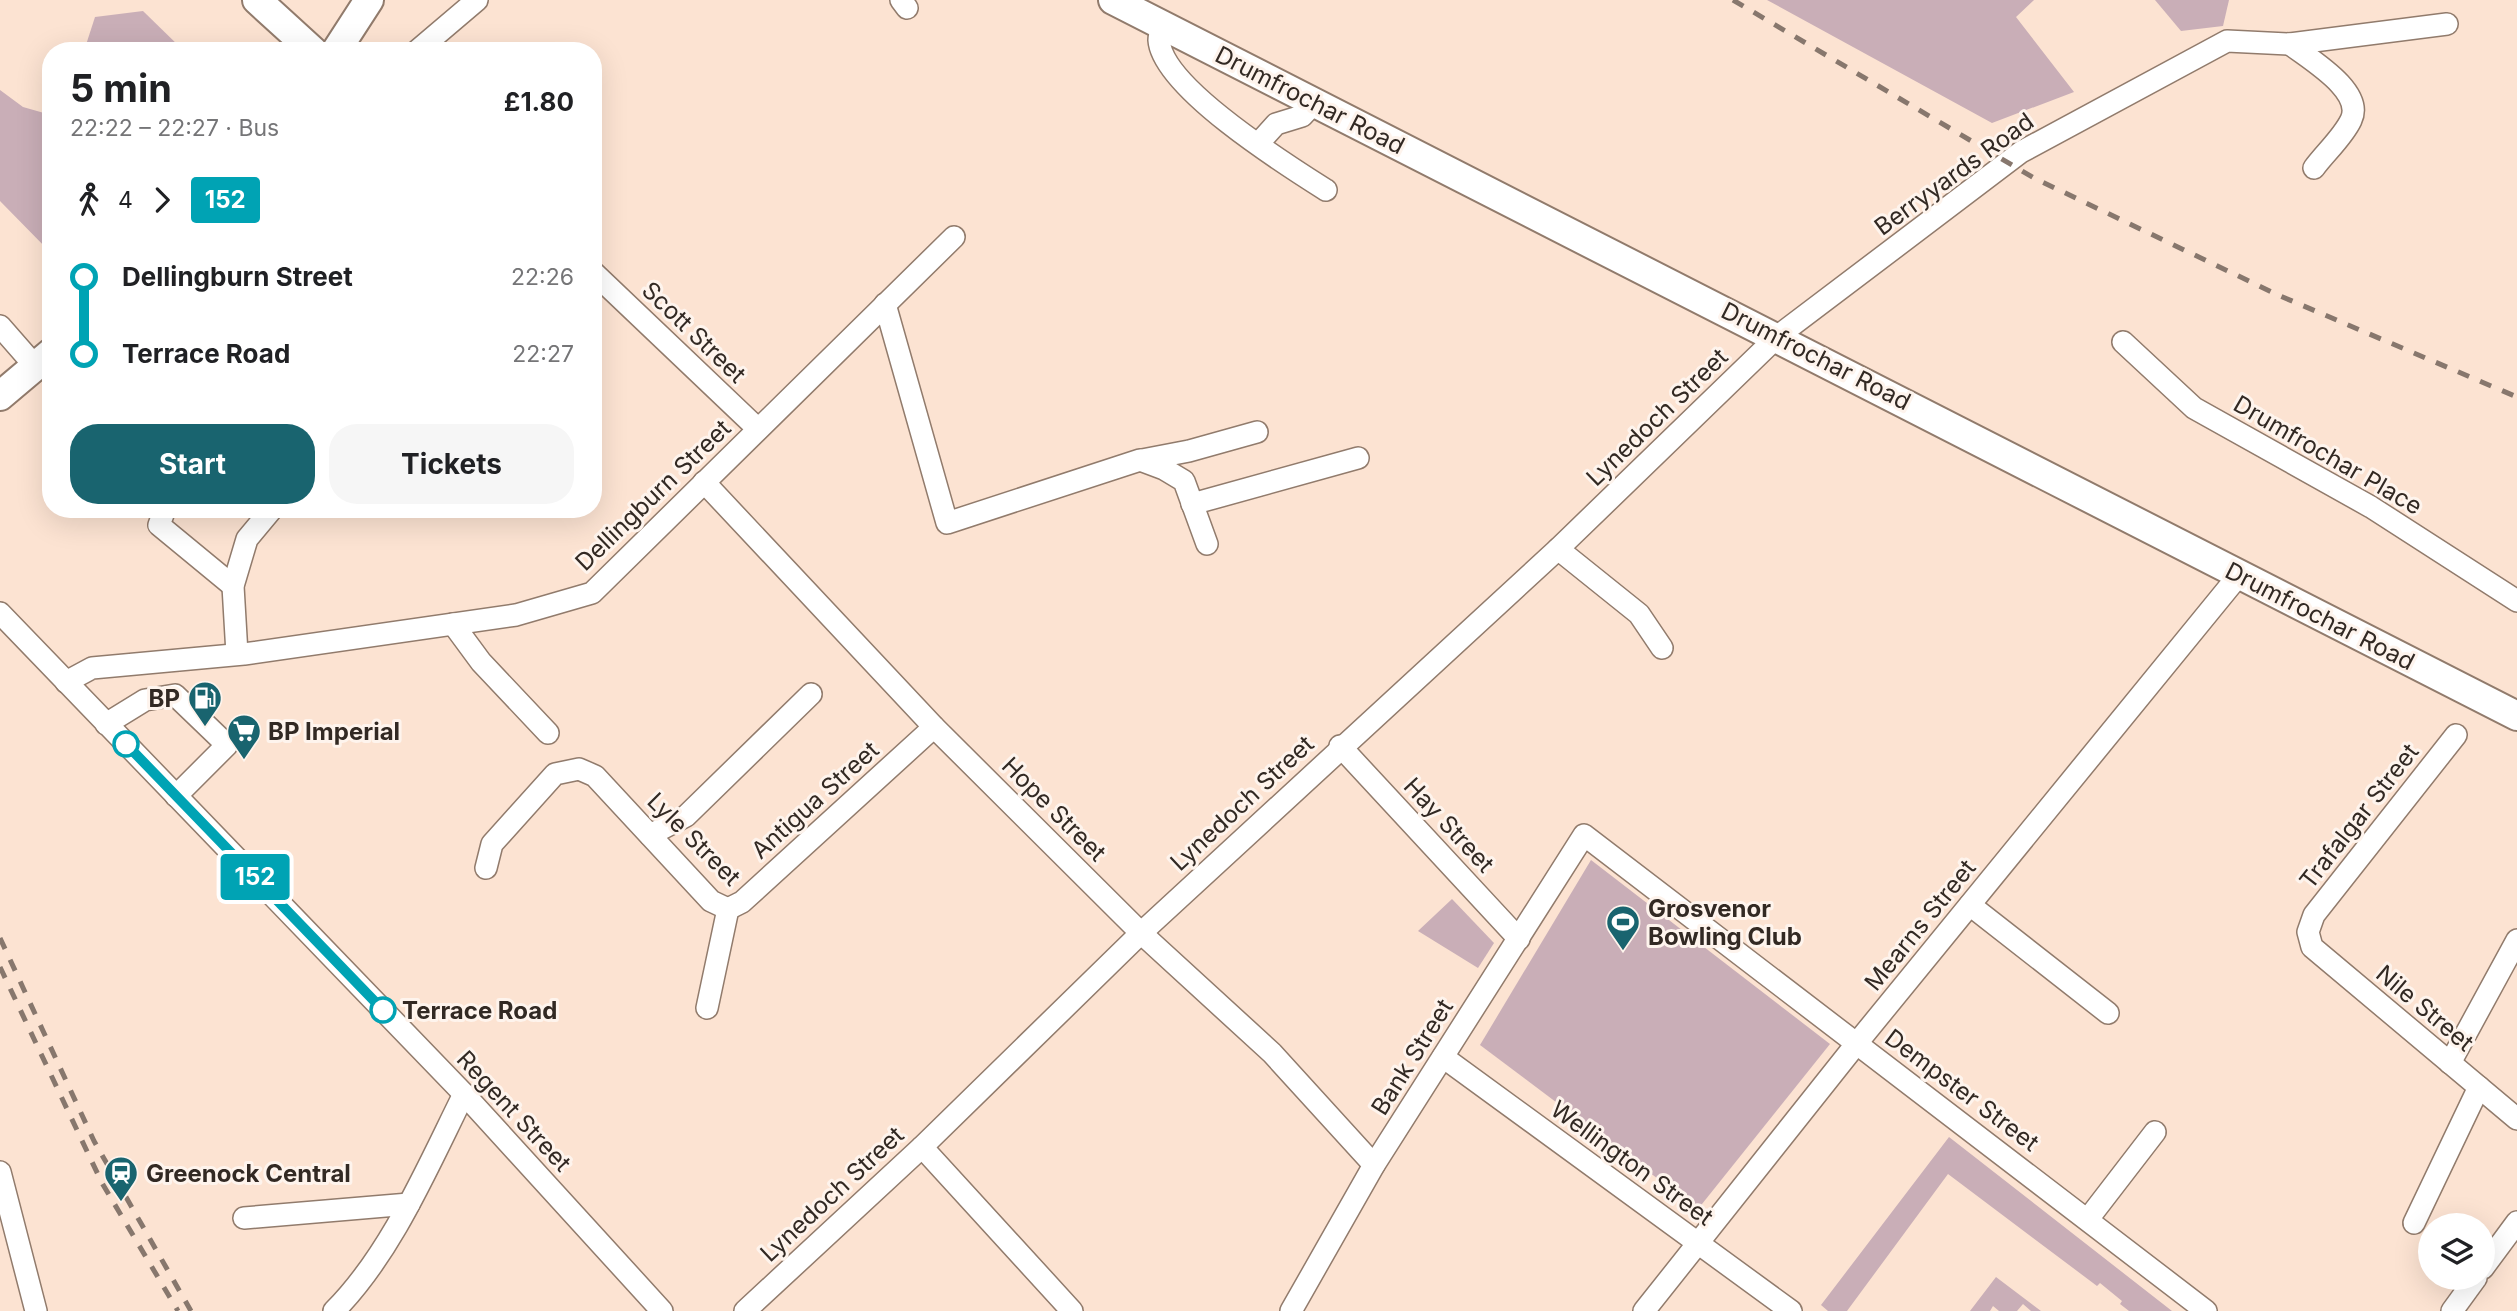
<!DOCTYPE html>
<meta charset="utf-8">
<style>
:root{--surface:#fff;--page:#f6f6f6;--text:#202124;--muted:#757577;--accent:#19646f}
body{margin:0;font-family:Inter,sans-serif;background:var(--page);color:var(--text);height:100vh;display:flex;flex-direction:column;font-size:26px;white-space:nowrap}
*{box-sizing:border-box;margin:0}
p{font-size:23px;color:var(--muted)}
.icon{flex:none;width:38px;height:38px;fill:none;stroke:currentColor;stroke-width:2;stroke-linecap:round;stroke-linejoin:round}
.map{position:relative;flex:1;overflow:hidden}
.details{position:absolute;left:42px;top:42px;width:560px;height:476px;display:flex;flex-direction:column;background:var(--surface);border-radius:28px;box-shadow:0 7px 28px #0002}
.details>*{flex:none}
.badge{padding:0 14px;border-radius:5px;font-size:24px;line-height:46px}
.fabs{position:absolute;left:2418px;top:1213px;display:grid;gap:14px}
.fabs a{display:grid;place-items:center;width:77px;height:77px;border-radius:50%;background:var(--surface);box-shadow:0 7px 28px #0002;font-size:35px}
.map>.badge{position:absolute;translate:-50% -50%;box-shadow:0 0 0 4px #fff}
.legs{display:flex;align-items:center;gap:10px;height:77px;padding:0 28px;font-size:23px}
.legs p{margin-inline-start:auto}
.head{display:flex;align-items:center;justify-content:space-between;height:119px;padding:0 28px}
h1{font-size:38px;font-weight:700;line-height:52px}
.action{display:flex;gap:14px;margin-top:auto;padding:14px 28px}
.action a{flex:1;height:80px;border-radius:28px;background:var(--accent);color:#fff;font-size:28px;font-weight:700;line-height:80px;text-align:center}
.action a+a{background:var(--page);color:var(--text)}
ul{padding:0 28px;list-style:none}
li{display:flex;align-items:center;gap:24px;height:77px;font-size:26px}
li i{display:grid;place-items:center;width:10px;height:100%;margin:0 9px;background:currentColor}
li i::after{content:'';width:18px;height:18px;margin:-9px;border:5px solid;border-radius:50%;background:var(--surface)}
li p{margin-inline-start:auto}
li:first-child i{background:linear-gradient(#0000 50%,currentColor 0)}
li:last-child i{background:linear-gradient(currentColor 50%,#0000 0)}
.map>svg:first-child{display:block}
</style>
<div class="map">
<svg width="2517" height="1311" viewBox="0 0 2517 1311">
<rect width="100%" height="100%" fill="#fce3d2"/>
<g fill="#c9aeb7">
<polygon points="1767,0 2034,0 2016,17 2074,92 1992,123"/>
<polygon points="2155,0 2229,0 2223,26 2181,31"/>
<polygon points="143,11 184,51 84,51 95,17"/>
<polygon points="0,90 23,107 51,115 51,253 0,201"/>
<polygon points="1591,860 1830,1044 1698,1209 1480,1045"/>
<polygon points="1452,899 1494,943 1478,968 1418,931"/>
<polygon points="1949,1137 2172,1311 2129,1311 2120,1304 2122,1301 2100,1283 2097,1286 1948,1174 1847,1311 1828,1311 1821,1305"/>
<polygon points="1996,1277 2041,1311 2031,1311 2023,1304 2017,1311 1999,1311 1993,1306 1990,1311 1970,1311"/>
</g>
<g fill="none" stroke-linecap="round" stroke-linejoin="round">
<g stroke="#917b6c" stroke-width="24">
<g id="minor">
<polyline points="901,0 907,8"/>
<path d="M1162,25c-1,4 -3,11 -3,15 3,47 129,126 167,150"/>
<path d="M2290,44c19,15 75,47 61,76 -8,17 -26,33 -37,48"/>
<polyline points="417,51 477,0"/>
<polyline points="1258,144 1276,124 1302,116 1315,102"/>
<polyline points="593,272 758,429"/>
<polyline points="885,304 947,523 1140,460 1164,469 1184,481 1207,544"/>
<polyline points="0,326 35,366"/>
<polyline points="2123,342 2194,408 2371,507 2517,601"/>
<polyline points="1142,460 1189,451 1257,432"/>
<polyline points="704,482 934,727 1141,933 1272,1053 1374,1165"/>
<polyline points="1192,504 1358,458"/>
<polyline points="165,509 159,525 233,586"/>
<polyline points="1558,549 1639,614 1662,648"/>
<polyline points="0,613 464,1094 662,1311"/>
<polyline points="453,624 481,662 548,733"/>
<polyline points="237,654 233,586 247,539 272,509"/>
<polyline points="66,682 92,668 244,654 516,615 592,593 954,237"/>
<polyline points="106,724 145,700 175,695 227,745 176,796"/>
<polyline points="2456,735 2314,915 2308,932 2312,947 2517,1119"/>
<polyline points="1340,746 1519,939"/>
<polyline points="650,835 686,816 811,694"/>
<polyline points="486,868 492,844 555,774 579,769 595,776 711,901 728,909 707,1008"/>
<polyline points="1970,905 2108,1013"/>
<polyline points="728,909 742,902 934,727"/>
<polyline points="1443,1057 1791,1311"/>
<polyline points="2450,1063 2517,940"/>
<polyline points="922,1147 1072,1311"/>
<polyline points="0,1172 36,1311"/>
<polyline points="244,1218 409,1204"/>
<polyline points="2088,1219 2155,1132"/>
<polyline points="2414,1223 2479,1087"/>
<polyline points="2483,1268 2517,1222"/>
<path d="M334,1311c57,-57 94,-145 130,-217"/>
<polyline points="745,1311 922,1147 1141,933 1558,549 1778,336 2021,152 2227,41 2290,44 2447,24"/>
<polyline points="1291,1311 1374,1165 1584,835 2206,1311"/>
<polyline points="1644,1311 1857,1043 2239,575"/>
<polyline points="2452,1311 2476,1278"/>
</g>
</g>
<g stroke="#917b6c" stroke-width="32">
<g id="major">
<polyline points="257,0 313,51"/>
<polyline points="1113,0 2517,716"/>
<polyline points="336,51 369,0"/>
<polyline points="0,396 51,353"/>
</g>
</g>
<use href="#minor" stroke="#fff" stroke-width="21"/>
<use href="#major" stroke="#fff" stroke-width="28"/>
<g stroke="#87776d" stroke-width="5" stroke-dasharray="12 12" stroke-linecap="butt">
<polyline points="1733,0 2034,178 2278,295 2517,397"/>
<polyline points="0,938 94,1141 191,1311"/>
<polyline points="0,967 102,1183 178,1311"/>
</g>
</g>
<g fill="none" stroke-linecap="round" stroke-linejoin="round">
<g stroke="#fff" stroke-width="16">
<polyline id="line-1" points="126,744 383,1010"/>
</g>
<use href="#line-1" stroke="#00a3b4" stroke-width="10"/>
</g>
<defs>
<g id="fuel-pin" transform="scale(1.75)"><path d="M0 17L-7.5 6A9.5 9.5 0 1 1 7.5 6Z" fill="#19646f" stroke="#fef4ed"/><path d="M-5.5-6h7V0h2V4h1.3V-2.5L3-4.5l.8-.8L6-3V5H2.5V1h-1V6h-7ZM-4.2-4.7v3.2H.2V-4.7Z" fill="#fff"/></g>
<g id="supermarket-pin" transform="scale(1.75)"><path d="M0 17L-7.5 6A9.5 9.5 0 1 1 7.5 6Z" fill="#19646f" stroke="#fef4ed"/><path d="M-6-5.5h2.5l.6 2H6L4.5 2H-2.5L-4.4-4H-6ZM-1.5 3.2a1.3 1.3 0 1 0 .1 0ZM3 3.2a1.3 1.3 0 1 0 .1 0Z" fill="#fff"/></g>
<g id="stadium-pin" transform="scale(1.75)"><path d="M0 17L-7.5 6A9.5 9.5 0 1 1 7.5 6Z" fill="#19646f" stroke="#fef4ed"/><path d="M0-5a6.5 5 0 1 0 0 10a6.5 5 0 1 0 0-10ZM-3.5-1.8h7v3.6h-7Z" fill="#fff"/></g>
<g id="station-pin" transform="scale(1.75)"><path d="M0 17L-7.5 6A9.5 9.5 0 1 1 7.5 6Z" fill="#19646f" stroke="#fef4ed"/><path d="M-3-6H3Q5-6 5-4V2Q5 4 3 4L4.5 6H3L1.5 4h-3L-3 6H-4.5L-3 4Q-5 4-5 2V-4Q-5-6-3-6ZM-3.5-4v3h7v-3ZM-3.5 1v1.5H-2V1ZM2 1v1.5H3.5V1Z" fill="#fff"/></g>
</defs>
<g fill-rule="evenodd">
<use href="#fuel-pin" x="205" y="698"/>
<use href="#supermarket-pin" x="244" y="731"/>
<use href="#stadium-pin" x="1623" y="922"/>
<use href="#station-pin" x="121" y="1173"/>
</g>
<g fill="#fff" stroke="#00a3b4" stroke-width="3.5">
<circle cx="126" cy="744" r="12"/>
<circle cx="383" cy="1010" r="12"/>
</g>
<g text-anchor="middle" dominant-baseline="central" stroke-width="6" stroke-linejoin="round" paint-order="stroke">
<g font-size="24" fill="#322923" stroke="#fef4ed">
<text transform="translate(1310 100) rotate(27)">Drumfrochar Road</text>
<text transform="translate(1954 174) rotate(-36)">Berryyards Road</text>
<text transform="translate(694 332) rotate(44)">Scott Street</text>
<text transform="translate(1816 356) rotate(27)">Drumfrochar Road</text>
<text transform="translate(1657 417) rotate(-44)">Lynedoch Street</text>
<text transform="translate(2328 455) rotate(30)">Drumfrochar Place</text>
<text transform="translate(653 495) rotate(-44)">Dellingburn Street</text>
<text transform="translate(2320 616) rotate(27)">Drumfrochar Road</text>
<text transform="translate(815 800) rotate(-42)">Antigua Street</text>
<text transform="translate(1242 803) rotate(-43)">Lynedoch Street</text>
<text transform="translate(1054 809) rotate(45)">Hope Street</text>
<text transform="translate(2359 816) rotate(-52)">Trafalgar Street</text>
<text transform="translate(1449 825) rotate(47)">Hay Street</text>
<text transform="translate(694 839) rotate(45)">Lyle Street</text>
<text transform="translate(1920 925) rotate(-51)">Mearns Street</text>
<text transform="translate(2425 1008) rotate(40)">Nile Street</text>
<text transform="translate(1412 1057) rotate(-58)">Bank Street</text>
<text transform="translate(1962 1090) rotate(37)">Dempster Street</text>
<text transform="translate(514 1111) rotate(47)">Regent Street</text>
<text transform="translate(1632 1163) rotate(36)">Wellington Street</text>
<text transform="translate(832 1194) rotate(-43)">Lynedoch Street</text>
</g>
<g font-size="24" font-weight="bold" fill="#322923" stroke="#fef4ed" text-anchor="start">
<text x="180" y="698" text-anchor="end">BP</text>
<text x="268" y="731">BP Imperial</text>
<text x="1648" y="908">Grosvenor<tspan x="1648" dy="28">Bowling Club</tspan></text>
<text x="146" y="1173">Greenock Central</text>
</g>
<g font-size="24" font-weight="bold" fill="#322923" stroke="#fef4ed" text-anchor="start">
<text x="402" y="1010">Terrace Road</text>
</g>
</g>
</svg>
<div class="fabs">
<a><svg class="icon" aria-label="layers" viewBox="0 0 24 24"><path d="M12 4l9 5-9 5-9-5zM3 14l9 5 9-5"/></svg></a>
</div>
<b class="badge" style="left:255px;top:877px;background:#00a3b4;color:#fff">152</b>
<section class="details">
<div class="head"><div><h1>5 min</h1><p>22:22 – 22:27 · Bus</p></div><b>£1.80</b></div>
<div class="legs"><svg class="icon" aria-label="walk" viewBox="0 0 24 24"><circle cx="13" cy="4" r="2"/><path d="M13 8l-2 6 4 7M11 14l-3 7M7 12l3-4h3l4 4"/></svg>4<svg class="icon" aria-label="forward" viewBox="0 0 24 24"><path d="M9 5l7 7-7 7"/></svg><b class="badge" style="background:#00a3b4;color:#fff">152</b></div>
<ul>
<li><i style="color:#00a3b4"></i><b>Dellingburn Street</b><p>22:26</p></li>
<li><i style="color:#00a3b4"></i><b>Terrace Road</b><p>22:27</p></li>
</ul>
<div class="action"><a>Start</a><a>Tickets</a></div>
</section>
</div>
